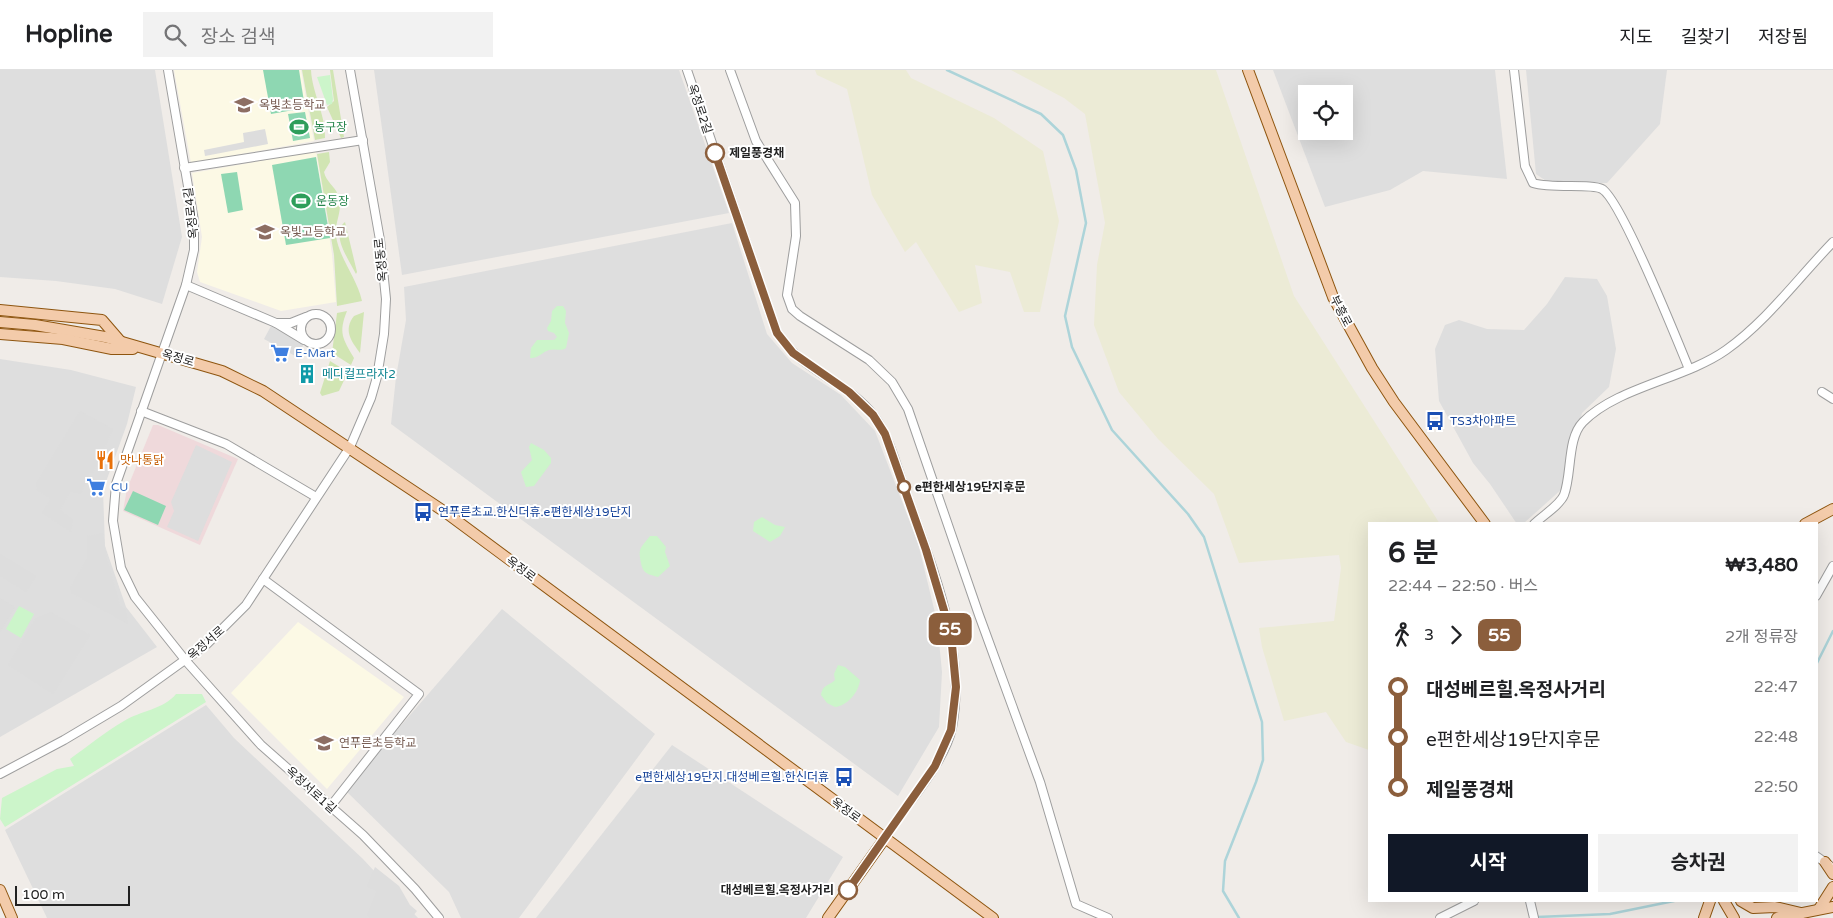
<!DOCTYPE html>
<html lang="ko">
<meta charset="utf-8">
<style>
:root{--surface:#fff;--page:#f2f2f2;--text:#202124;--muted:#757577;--line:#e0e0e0;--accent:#111827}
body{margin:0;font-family:"Varela Round","Noto Sans KR",sans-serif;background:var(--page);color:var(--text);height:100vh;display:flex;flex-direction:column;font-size:19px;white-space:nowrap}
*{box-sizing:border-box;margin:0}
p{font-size:16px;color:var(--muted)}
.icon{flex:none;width:28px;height:28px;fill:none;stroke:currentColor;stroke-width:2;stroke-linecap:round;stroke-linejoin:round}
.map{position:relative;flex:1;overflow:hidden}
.panel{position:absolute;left:1368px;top:452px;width:450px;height:380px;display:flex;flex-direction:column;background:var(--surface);border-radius:0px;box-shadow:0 5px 20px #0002}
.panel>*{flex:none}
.badge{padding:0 10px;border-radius:8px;font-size:18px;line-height:32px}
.tools{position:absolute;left:1298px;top:15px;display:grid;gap:10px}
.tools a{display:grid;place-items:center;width:55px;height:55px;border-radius:0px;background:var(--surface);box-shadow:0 5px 20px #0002;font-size:25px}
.scale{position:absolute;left:15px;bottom:12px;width:115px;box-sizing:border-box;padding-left:5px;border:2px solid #212121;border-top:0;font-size:14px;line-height:18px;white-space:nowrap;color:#212121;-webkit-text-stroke:4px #fff;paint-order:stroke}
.map>.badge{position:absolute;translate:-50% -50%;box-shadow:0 0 0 2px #fff}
.legs{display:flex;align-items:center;gap:8px;height:55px;padding:0 20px;font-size:16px}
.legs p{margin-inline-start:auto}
.summary{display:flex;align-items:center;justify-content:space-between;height:85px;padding:0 20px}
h1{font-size:28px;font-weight:700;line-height:38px}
.action{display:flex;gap:10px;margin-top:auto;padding:10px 20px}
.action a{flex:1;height:58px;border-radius:0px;background:var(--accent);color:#fff;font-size:20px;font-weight:700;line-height:58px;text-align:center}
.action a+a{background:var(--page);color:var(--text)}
ul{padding:0 20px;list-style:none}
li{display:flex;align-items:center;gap:18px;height:50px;font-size:19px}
li i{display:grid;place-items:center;width:8px;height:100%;margin:0 6px;background:currentColor}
li i::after{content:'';width:12px;height:12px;margin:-6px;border:4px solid;border-radius:50%;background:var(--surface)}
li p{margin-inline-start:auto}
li:first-child i{background:linear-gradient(#0000 50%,currentColor 0)}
li:last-child i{background:linear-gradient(currentColor 50%,#0000 0)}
header{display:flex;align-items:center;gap:30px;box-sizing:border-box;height:70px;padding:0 25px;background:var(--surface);border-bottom:1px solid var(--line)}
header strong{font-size:24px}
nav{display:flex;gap:28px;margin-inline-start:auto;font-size:18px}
.search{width:350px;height:45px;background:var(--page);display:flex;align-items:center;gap:12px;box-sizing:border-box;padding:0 18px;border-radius:0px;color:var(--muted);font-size:19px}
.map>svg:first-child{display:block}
</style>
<header>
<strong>Hopline</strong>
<div class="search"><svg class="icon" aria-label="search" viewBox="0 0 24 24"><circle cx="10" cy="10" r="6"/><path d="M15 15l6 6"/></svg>장소 검색</div>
<nav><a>지도</a><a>길찾기</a><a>저장됨</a></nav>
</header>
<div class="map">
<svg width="1833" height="848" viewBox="0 0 1833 848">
<rect width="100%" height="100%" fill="#f0ece8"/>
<g fill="#dedede" fill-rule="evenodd">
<polygon points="0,0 155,0 182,167 162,234 115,219 56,211 0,207"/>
<polygon points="374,0 679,0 729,143 402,205"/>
<path d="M1273,0h222l12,109 -84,-8 -33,19 -65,17zM1306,24h38v37h-38z"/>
<polygon points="1526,0 1667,0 1660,54 1607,113 1549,113 1536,104"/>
<polygon points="732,153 767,264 792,293 841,325 875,361 918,473 937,551 942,602 939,657 898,726 391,354 396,307 406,250 404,217"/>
<polygon points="1565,207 1597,209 1607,226 1616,279 1609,317 1582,343 1563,418 1523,454 1517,454 1490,414 1473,393 1439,331 1435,279 1445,255 1459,250 1487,259 1524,260 1547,234"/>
<polygon points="0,289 71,300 136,317 127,354 103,420 105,476 126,537 157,577 0,667"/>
<polygon points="502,539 655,664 519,848 461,848 449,822 345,720"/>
<polygon points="206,635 234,668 363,789 418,848 47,848 5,760"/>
<polygon points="672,675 843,787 806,848 536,848"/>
</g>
<polygon fill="#efd9db" points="153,355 158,355 238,389 200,475 123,441 127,419"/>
<g fill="#fcf9e5">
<polygon points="174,0 301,0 314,71 191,93"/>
<polygon points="316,81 332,184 336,232 281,241 200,212 197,202 202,167 192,103"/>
<polygon points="298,552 404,627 327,719 231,623"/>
</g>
<g fill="#ecebd6">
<polygon points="815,0 906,0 911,8 994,48 1043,81 1059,151 1040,242 1024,242 1010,202 975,195 982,233 959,242 916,172 905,182 872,125 847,19 817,5"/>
<polygon points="1011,0 1216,0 1294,226 1440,454 1369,454 1369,680 1346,672 1326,642 1284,651 1262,577 1259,558 1334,551 1341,498 1339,485 1239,493 1214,424 1158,369 1119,322 1094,255 1097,195 1105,153 1085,44 1064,28"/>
</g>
<g fill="#d1e5b3">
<path d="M302,0h9c1,23 15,45 14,68l-10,2z"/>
<polygon points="330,0 333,0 344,67 341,68 327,37 334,31"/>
<path d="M329,82l1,10 -6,10c2,10 11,14 14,23 6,15 -4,27 -2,41 3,22 21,42 26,65l-25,5 -3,-51 -17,-101z"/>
<path d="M345,152l12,50 -1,2c-7,-14 -26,-40 -11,-52z"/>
<path d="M347,241c-9,22 -4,28 7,47l-3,7 -19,-12 5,-40z"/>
<path d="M364,242l-4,41c-9,-12 -17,-23 -6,-37z"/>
<polygon points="330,291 348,302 339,321 322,326 320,323"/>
</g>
<g fill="#ccf5ca">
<polygon points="330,5 333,29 332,34 327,35 317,7"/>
<path d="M557,236h6l3,5 -1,12 4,10 -3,15c-6,4 -10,0 -17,2 -7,2 -11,9 -19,8l1,-10 6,-8h17l3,-3 -3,-4 -6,-2 -1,-3 4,-7 1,-10z"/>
<polygon points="531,373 544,380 551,388 551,393 534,416 526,417 521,402 532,390 529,377"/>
<polygon points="762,447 775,455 785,457 780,466 770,472 753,461 754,452"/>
<path d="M650,466h7l9,11 -1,5 5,14 -12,11c-10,-3 -15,-3 -17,-14 -3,-15 -1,-14 9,-27z"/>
<polygon points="19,536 34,544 21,568 6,559"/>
<path d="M838,595l7,2 15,13c-1,12 -13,26 -25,27l-8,-4 -6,-8c2,-11 8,-9 14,-15l-1,-6z"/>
<path d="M176,624h26l4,8 -201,125 -5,-8 2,-21 55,-29 17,-3 -4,-7c18,-13 35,-27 54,-38 16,-10 40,-12 52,-27z"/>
</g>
<g fill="#8ed7b2">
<polygon points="263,0 299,0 305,38 271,44"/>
<polygon points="305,42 310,68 293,71 288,44"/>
<polygon points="316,87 330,168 286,175 272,95"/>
<polygon points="237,102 243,140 228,143 221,104"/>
<polygon points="133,421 166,436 158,455 124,440"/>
</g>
<g fill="#ddd">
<polygon points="265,59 268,74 205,86 204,80 244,72 243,63"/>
<polygon points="271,256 304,274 297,287 264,269"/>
<polygon points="80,341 113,359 93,403 89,403 81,424 70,422 60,440 73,450 71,462 42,443 51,429 37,420 36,414"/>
<polygon points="196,375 232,392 198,471 167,457 174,441 171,432"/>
<polygon points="103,463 107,489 120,536 126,540 128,554 71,523 70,518 87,489 87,466"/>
<polygon points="0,484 36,506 26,522 0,506"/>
<polygon points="0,528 15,537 0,562"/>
<polygon points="51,542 90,565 53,624 8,595 36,548"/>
<polygon points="375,797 399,816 410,835 417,841 411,848 369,848 367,846 377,821 367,817"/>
</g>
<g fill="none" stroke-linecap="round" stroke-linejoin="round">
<g stroke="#add4d9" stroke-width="2.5">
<polyline points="947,0 1041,44 1063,65 1076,100 1086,153 1065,246 1072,277 1112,360 1188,444 1204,467 1262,652 1263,690 1256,712 1225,791 1223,821 1239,848"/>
<polyline points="1816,595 1833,561"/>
<polyline points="1537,847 1610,844 1674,831"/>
</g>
<g stroke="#9e9e9e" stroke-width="10">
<g id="minor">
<polyline points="168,0 194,151 194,180 186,215 116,414 113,451 121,498 135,527 186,591 261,675 363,765 415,819 439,848"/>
<path d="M687,0l90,263c6,6 10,14 17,20 25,23 59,35 80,63 16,22 23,52 32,77 26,74 61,155 46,235 -8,37 -48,78 -67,110"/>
<polyline points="730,0 756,71 795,133 796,166 787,225 792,239 800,246 869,290 892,312 908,339 979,545 1040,712 1076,834 1108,848"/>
<path d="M1514,0l11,96 8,17c19,6 58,0 69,6 19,11 75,151 87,180"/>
<polyline points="184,98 363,70"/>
<polyline points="186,215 276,253"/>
<circle cx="316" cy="259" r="15"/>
<polyline points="304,270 276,253 291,253 306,247"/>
<polyline points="1822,322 1833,329"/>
<polyline points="141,341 226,374 316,427"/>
<path d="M1534,454c8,-8 26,-19 30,-29 8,-21 3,-57 19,-73 34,-35 102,-43 143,-72 41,-29 72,-72 107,-108"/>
<polyline points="263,509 419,624 330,737"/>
<polyline points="1816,526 1833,496"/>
<polyline points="0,704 64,670 121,636 207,574 246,535 350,377 371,328 377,307 384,264 386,229 380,170 350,0"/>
<polyline points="1816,786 1829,795"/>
<polyline points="1530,831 1534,848"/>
<polyline points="1440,848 1474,831"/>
</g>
</g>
<g stroke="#8e550f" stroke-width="12">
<g id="major">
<polyline points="1248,0 1333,227 1372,298 1394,332 1485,454"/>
<polyline points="0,240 102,250 121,272"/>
<polyline points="0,252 35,255 105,267 222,301 263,321 445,442 993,848"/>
<polyline points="0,264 63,269 112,279 133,279"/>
<polyline points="1805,454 1833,439"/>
<polyline points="1825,792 1833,804"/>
<polyline points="0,820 12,848"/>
<polyline points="1724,831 1734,848"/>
<polyline points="1741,831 1753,838 1775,837 1801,843 1796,848"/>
<polyline points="1819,839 1833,817"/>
<polyline points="828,848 885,768"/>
<polyline points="1704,848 1710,831"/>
<polyline points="1777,848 1833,837"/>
</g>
</g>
<use href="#minor" stroke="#fff" stroke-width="8"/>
<use href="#major" stroke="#f3cbaa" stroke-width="10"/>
</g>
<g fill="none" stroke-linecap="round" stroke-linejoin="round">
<g stroke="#fff" stroke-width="11">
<polyline id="line-1" points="715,83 777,263 793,283 849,322 873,345 885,364 926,480 951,564 956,617 951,660 935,696 848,820"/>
</g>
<use href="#line-1" stroke="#8b5e3c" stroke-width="8"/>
</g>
<defs>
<g id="school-bare" transform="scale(1.5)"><path d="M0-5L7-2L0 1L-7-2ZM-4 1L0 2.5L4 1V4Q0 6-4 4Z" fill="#8d6e63" stroke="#fff" stroke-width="2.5" paint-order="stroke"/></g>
<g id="stadium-bare" transform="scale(1.5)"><path d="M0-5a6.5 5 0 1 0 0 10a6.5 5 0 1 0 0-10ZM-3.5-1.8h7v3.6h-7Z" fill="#2e9e5b" stroke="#fff" stroke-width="2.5" paint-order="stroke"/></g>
<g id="supermarket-bare" transform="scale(1.5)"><path d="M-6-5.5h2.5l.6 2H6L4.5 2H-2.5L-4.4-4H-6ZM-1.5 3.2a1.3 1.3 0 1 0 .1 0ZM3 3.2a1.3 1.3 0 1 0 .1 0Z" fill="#3f7fe0" stroke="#fff" stroke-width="2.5" paint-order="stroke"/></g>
<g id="building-bare" transform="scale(1.5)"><path d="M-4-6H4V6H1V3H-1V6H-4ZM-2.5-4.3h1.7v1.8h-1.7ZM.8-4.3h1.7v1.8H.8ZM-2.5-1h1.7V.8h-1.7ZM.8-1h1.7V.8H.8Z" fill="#0f9aa8" stroke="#fff" stroke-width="2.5" paint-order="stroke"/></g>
<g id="bus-bare" transform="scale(1.5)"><path d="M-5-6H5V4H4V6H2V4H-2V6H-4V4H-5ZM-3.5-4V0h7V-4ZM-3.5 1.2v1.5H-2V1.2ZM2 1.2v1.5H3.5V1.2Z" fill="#1a4fb4" stroke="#fff" stroke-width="2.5" paint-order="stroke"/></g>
<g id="restaurant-bare" transform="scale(1.5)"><path d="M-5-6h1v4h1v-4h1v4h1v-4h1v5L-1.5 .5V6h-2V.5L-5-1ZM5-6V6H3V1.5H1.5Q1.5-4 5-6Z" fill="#e8710a" stroke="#fff" stroke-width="2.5" paint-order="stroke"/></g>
</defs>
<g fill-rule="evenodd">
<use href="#school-bare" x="244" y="35"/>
<use href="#stadium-bare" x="299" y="57"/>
<use href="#stadium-bare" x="301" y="131"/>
<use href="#school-bare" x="265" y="162"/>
<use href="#supermarket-bare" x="280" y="283"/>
<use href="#building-bare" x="307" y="304"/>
<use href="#bus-bare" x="1435" y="351"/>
<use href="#restaurant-bare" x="105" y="390"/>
<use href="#supermarket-bare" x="96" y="417"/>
<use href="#bus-bare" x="423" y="442"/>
<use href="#school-bare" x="324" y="673"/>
<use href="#bus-bare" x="844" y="707"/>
</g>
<g fill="#fff" stroke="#8b5e3c" stroke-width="2.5">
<circle cx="715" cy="83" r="9"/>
<circle cx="904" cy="417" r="6"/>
<circle cx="848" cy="820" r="9"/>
</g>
<g text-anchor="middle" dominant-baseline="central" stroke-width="4" stroke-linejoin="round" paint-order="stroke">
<g font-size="12" fill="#785e54" stroke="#fff" text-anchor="start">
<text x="259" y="35">옥빛초등학교</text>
<text x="280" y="162">옥빛고등학교</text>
<text x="339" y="673">연푸른초등학교</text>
</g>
<g font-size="12" fill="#212121" stroke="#fff">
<text transform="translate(700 39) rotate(71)">옥정로2길</text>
<text transform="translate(191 143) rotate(-97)">옥정로4길</text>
<text transform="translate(381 190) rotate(-96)">옥정동로</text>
<text transform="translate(1341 241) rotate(63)">부흥로</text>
<text transform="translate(178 288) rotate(16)">옥정로</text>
<text transform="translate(521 499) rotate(37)">옥정로</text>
<text transform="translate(206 573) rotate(-41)">옥정서로</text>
<text transform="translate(311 720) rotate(42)">옥정서로1길</text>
<text transform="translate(846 740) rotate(36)">옥정로</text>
</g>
<g font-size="12" fill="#27864d" stroke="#fff" text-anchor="start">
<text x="314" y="57">농구장</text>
<text x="316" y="131">운동장</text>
</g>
<g font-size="12" font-weight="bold" fill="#212121" stroke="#fff" text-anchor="start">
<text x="729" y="83">제일풍경채</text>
<text x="915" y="417">e편한세상19단지후문</text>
<text x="834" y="820" text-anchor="end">대성베르힐.옥정사거리</text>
</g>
<g font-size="12" fill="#366cbe" stroke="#fff" text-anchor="start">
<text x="295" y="283">E-Mart</text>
<text x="111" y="417">CU</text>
</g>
<g font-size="12" fill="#0d838f" stroke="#fff" text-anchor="start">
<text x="322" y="304">메디컬프라자2</text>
</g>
<g font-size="12" fill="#164399" stroke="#fff" text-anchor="start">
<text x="1450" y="351">TS3차아파트</text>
<text x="438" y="442">연푸른초교.한신더휴.e편한세상19단지</text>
<text x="829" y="707" text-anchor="end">e편한세상19단지.대성베르힐.한신더휴</text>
</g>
<g font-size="12" fill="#c56008" stroke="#fff" text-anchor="start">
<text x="120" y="390">맛나통닭</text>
</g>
</g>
</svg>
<div class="tools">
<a><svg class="icon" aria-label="locate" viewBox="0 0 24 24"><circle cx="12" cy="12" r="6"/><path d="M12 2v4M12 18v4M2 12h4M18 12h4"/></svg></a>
</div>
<div class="scale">100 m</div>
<b class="badge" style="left:950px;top:559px;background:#8b5e3c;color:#fff">55</b>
<section class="panel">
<div class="summary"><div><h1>6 분</h1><p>22:44 – 22:50 · 버스</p></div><b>₩3,480</b></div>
<div class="legs"><svg class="icon" aria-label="walk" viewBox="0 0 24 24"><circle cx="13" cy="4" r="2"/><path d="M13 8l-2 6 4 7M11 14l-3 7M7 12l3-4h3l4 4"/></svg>3<svg class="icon" aria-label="forward" viewBox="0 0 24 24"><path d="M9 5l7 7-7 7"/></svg><b class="badge" style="background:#8b5e3c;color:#fff">55</b><p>2개 정류장</p></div>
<ul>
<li><i style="color:#8b5e3c"></i><b>대성베르힐.옥정사거리</b><p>22:47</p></li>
<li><i style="color:#8b5e3c"></i><span>e편한세상19단지후문</span><p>22:48</p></li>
<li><i style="color:#8b5e3c"></i><b>제일풍경채</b><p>22:50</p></li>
</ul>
<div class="action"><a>시작</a><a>승차권</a></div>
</section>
</div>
